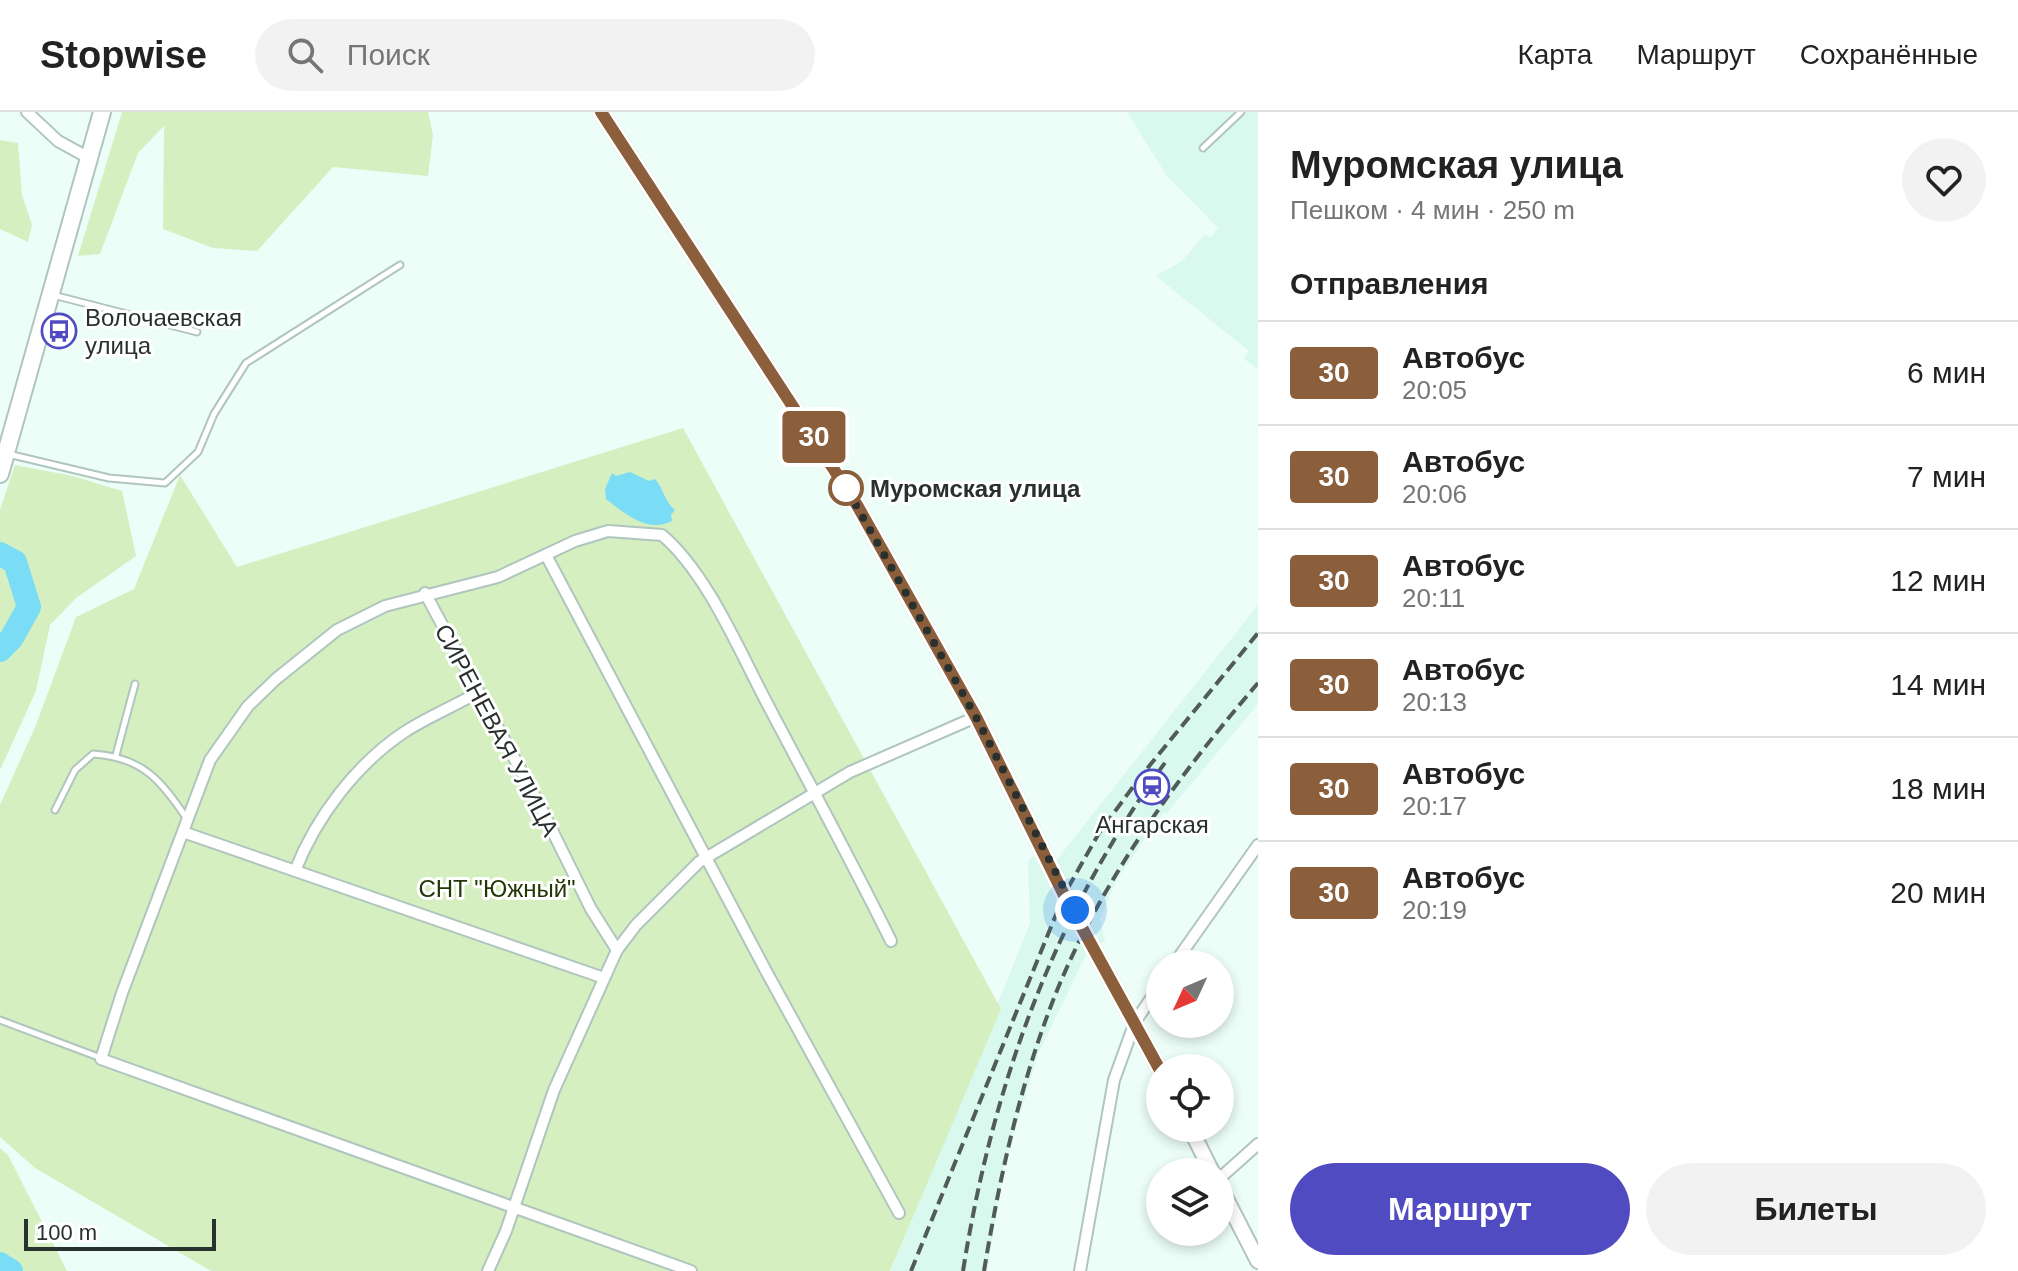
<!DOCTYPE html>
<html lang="ru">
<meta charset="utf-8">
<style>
:root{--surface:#fff;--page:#f2f2f2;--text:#222;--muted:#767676;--line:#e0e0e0;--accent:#514bc2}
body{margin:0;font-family:Helvetica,sans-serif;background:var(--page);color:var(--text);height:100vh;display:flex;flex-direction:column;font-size:30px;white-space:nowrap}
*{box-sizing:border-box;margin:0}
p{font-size:26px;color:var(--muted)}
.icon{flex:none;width:44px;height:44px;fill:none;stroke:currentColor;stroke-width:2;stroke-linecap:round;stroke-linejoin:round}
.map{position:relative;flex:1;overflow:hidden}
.sheet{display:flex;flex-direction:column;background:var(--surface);width:760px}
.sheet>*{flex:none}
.badge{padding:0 16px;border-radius:6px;font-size:28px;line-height:52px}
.needle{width:52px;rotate:226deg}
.buttons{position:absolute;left:1146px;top:838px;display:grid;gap:16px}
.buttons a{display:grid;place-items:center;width:88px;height:88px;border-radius:50%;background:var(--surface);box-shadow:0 4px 12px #0003;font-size:40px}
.scale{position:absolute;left:24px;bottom:20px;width:192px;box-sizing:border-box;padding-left:8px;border:4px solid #29312e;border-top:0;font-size:22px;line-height:28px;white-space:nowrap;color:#29312e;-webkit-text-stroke:6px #fff;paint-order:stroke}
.you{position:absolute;width:40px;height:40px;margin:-20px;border:6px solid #fff;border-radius:50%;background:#1a73e8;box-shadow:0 0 0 12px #1a73e833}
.map>.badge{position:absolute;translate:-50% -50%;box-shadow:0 0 0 4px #fff}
h2{padding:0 32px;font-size:30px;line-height:72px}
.round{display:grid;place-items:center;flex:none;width:84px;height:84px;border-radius:42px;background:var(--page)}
.summary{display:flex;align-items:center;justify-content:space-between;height:136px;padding:0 32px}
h1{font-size:38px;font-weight:800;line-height:60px}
.primary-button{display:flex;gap:16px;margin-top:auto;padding:16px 32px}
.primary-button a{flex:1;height:92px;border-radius:48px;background:var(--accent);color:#fff;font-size:32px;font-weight:800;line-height:92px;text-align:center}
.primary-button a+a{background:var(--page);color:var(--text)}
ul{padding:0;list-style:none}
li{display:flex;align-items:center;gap:24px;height:104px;padding:0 32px;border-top:2px solid var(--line)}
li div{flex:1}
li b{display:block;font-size:30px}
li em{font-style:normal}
li .badge{min-width:88px;font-weight:700;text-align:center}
header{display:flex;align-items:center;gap:48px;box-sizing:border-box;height:112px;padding:0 40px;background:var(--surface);border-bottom:2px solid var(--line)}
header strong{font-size:38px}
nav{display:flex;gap:44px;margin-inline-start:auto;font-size:28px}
.search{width:560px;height:72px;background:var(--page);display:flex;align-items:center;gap:20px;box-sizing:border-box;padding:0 28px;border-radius:44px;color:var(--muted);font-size:30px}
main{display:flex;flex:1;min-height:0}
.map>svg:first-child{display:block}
</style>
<header>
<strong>Stopwise</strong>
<div class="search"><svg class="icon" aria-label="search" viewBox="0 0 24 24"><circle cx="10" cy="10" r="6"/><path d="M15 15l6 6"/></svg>Поиск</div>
<nav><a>Карта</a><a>Маршрут</a><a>Сохранённые</a></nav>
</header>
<main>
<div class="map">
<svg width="1258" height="1159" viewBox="0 0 1258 1159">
<rect width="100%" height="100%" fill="#edfef8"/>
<g fill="#d9f8ee">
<polygon points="1127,0 1258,0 1258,257 1244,247 1249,239 1156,164 1183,148 1204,123 1211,125 1218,116 1167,64"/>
<polygon points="1258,493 1258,592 1167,701 1163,701 1117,767 1100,807 1105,829 1094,835 1051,755"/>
<polygon points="1034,744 1088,839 1038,942 1004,1056 987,1159 891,1159 1030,811 1028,749"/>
</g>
<g fill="#d5efc0">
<polygon points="122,0 428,0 433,23 428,64 333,55 257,139 213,136 163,117 164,14 138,41 100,142 78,144"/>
<polygon points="0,28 18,31 22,83 32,113 28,130 0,117"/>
<polygon points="683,316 1001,897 890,1159 211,1159 35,1056 0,1025 0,693 36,613 76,505 134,477 180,363 237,455"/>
<polygon points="15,353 73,364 122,379 136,444 76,486 50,513 36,579 0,658 0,398"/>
<polygon points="0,1036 8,1043 67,1159 0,1159"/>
</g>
<path fill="#7bdcf5" d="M630,360l19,9 6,-2c9,10 9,22 20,31l-4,5 1,6c-24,13 -48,-8 -66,-22l-1,-10 7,-16 4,3z"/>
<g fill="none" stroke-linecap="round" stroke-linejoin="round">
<g stroke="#7bdcf5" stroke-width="24">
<polyline points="0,442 15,450 29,495 11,527 0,538"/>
<polyline points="0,1152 11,1159"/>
</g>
<g stroke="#b0c5be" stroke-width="9">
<g id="lane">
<polyline points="1203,36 1241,0"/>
<polyline points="53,183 197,220"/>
<polyline points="8,342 109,366 165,371 198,340 214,302 246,251 400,153"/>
<polyline points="116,643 135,572"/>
<path d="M55,698l20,-40 18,-16c49,3 68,26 94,65"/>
<polyline points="0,908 101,946"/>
</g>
</g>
<g stroke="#b0c5be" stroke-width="14">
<g id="street">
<polyline points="27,0 58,29 89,46"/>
<polyline points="546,443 766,859 899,1101"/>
<polyline points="425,481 539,692 591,797 617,838"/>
<polyline points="183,720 604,866"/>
<path d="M295,759c21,-54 62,-108 111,-140 22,-14 48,-25 71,-38"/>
<polyline points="1174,852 1258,733"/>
<polyline points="1220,1066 1258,1032"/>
<polyline points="488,1159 506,1119 554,978 617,838 636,813 699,750 850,660 976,605"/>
<path d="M691,1159l-590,-212 21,-66 88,-233 38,-54 28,-27 61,-49 48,-24 113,-29 77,-36 33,-10 54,4c46,39 78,118 107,172 41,78 83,155 122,234"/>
<polyline points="1080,1159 1114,968 1135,910 1160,873"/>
</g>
</g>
<g stroke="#b0c5be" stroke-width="18">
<g id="secondary">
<polyline points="601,0 857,393 976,605 1064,783 1160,958"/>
<polyline points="1190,1016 1212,1060"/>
<polyline points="1220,1075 1258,1149"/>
</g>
</g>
<g stroke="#b0c5be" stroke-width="20">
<polyline id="primary" points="0,362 102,0"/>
</g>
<use href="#lane" stroke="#fff" stroke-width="5"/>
<use href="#street" stroke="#fff" stroke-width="10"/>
<use href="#secondary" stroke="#fff" stroke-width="14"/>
<use href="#primary" stroke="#fff" stroke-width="16"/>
<g stroke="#515b58" stroke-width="4" stroke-dasharray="12 6" stroke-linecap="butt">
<polyline points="911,1159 1064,783 1099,721 1141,664 1258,521"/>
<path d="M963,1159c30,-188 91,-356 204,-511"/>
<path d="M984,1159c16,-96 37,-192 74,-283 47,-113 121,-213 200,-305"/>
</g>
</g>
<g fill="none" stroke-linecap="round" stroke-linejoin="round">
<g stroke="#fff" stroke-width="18">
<polyline id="line" points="601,0 857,393 976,605 1064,783 1160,958"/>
</g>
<use href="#line" stroke="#8b5e3c" stroke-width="12"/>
<polyline stroke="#29312e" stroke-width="8" stroke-dasharray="0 14.4" points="846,376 844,372 976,605 1075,798"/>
</g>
<defs>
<g id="bus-ring" transform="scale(1.8)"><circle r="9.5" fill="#fff" stroke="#514bc2" stroke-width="1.5"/><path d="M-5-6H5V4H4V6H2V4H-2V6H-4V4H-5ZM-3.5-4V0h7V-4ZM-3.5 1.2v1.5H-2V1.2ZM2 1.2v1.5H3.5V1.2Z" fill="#514bc2"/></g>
<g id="station-ring" transform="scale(1.8)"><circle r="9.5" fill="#fff" stroke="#514bc2" stroke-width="1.5"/><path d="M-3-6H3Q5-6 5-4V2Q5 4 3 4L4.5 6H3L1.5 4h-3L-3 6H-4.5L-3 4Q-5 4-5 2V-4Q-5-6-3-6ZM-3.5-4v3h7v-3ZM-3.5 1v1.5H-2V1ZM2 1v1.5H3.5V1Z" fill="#514bc2"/></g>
</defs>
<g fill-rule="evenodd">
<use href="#bus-ring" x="59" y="219"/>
<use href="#station-ring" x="1152" y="675"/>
</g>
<circle fill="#fff" stroke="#8b5e3c" stroke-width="4" cx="846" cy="376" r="16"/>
<g text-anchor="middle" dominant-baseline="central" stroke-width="6" stroke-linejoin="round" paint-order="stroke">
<g font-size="24" fill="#29312e" stroke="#fff" text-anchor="start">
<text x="85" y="205">Волочаевская<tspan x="85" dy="28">улица</tspan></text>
<text x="1152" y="712" text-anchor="middle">Ангарская</text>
</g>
<g font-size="24" font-weight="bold" fill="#29312e" stroke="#fff" text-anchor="start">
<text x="870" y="376">Муромская улица</text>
</g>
<g font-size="24" fill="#29312e" stroke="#fff">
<text transform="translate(497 618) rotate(62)">СИРЕНЕВАЯ УЛИЦА</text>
</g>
<g font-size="24" fill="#223706" stroke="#fff">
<text x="497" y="776">СНТ "Южный"</text>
</g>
</g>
</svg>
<div class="buttons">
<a><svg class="needle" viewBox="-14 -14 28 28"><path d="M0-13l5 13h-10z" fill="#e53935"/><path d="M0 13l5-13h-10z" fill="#767676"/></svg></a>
<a><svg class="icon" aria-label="locate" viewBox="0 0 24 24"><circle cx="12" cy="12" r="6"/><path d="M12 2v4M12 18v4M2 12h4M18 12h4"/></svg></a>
<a><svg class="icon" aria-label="layers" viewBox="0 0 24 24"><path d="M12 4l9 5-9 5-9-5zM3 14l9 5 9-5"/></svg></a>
</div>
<div class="scale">100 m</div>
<div class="you" style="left:1075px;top:798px"></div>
<b class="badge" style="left:814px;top:325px;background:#8b5e3c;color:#fff">30</b>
</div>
<section class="sheet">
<div class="summary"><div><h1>Муромская улица</h1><p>Пешком · 4 мин · 250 m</p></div><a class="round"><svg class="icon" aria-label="heart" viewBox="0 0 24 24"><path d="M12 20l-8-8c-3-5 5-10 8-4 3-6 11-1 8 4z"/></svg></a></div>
<h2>Отправления</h2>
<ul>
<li><span class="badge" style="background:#8b5e3c;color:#fff">30</span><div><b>Автобус</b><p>20:05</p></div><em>6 мин</em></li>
<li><span class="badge" style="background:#8b5e3c;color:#fff">30</span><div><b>Автобус</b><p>20:06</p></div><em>7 мин</em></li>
<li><span class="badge" style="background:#8b5e3c;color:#fff">30</span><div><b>Автобус</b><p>20:11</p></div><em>12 мин</em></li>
<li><span class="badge" style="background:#8b5e3c;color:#fff">30</span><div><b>Автобус</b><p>20:13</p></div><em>14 мин</em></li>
<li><span class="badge" style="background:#8b5e3c;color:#fff">30</span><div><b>Автобус</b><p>20:17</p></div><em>18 мин</em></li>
<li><span class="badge" style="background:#8b5e3c;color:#fff">30</span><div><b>Автобус</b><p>20:19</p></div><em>20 мин</em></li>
</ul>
<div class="primary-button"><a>Маршрут</a><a>Билеты</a></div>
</section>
</main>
